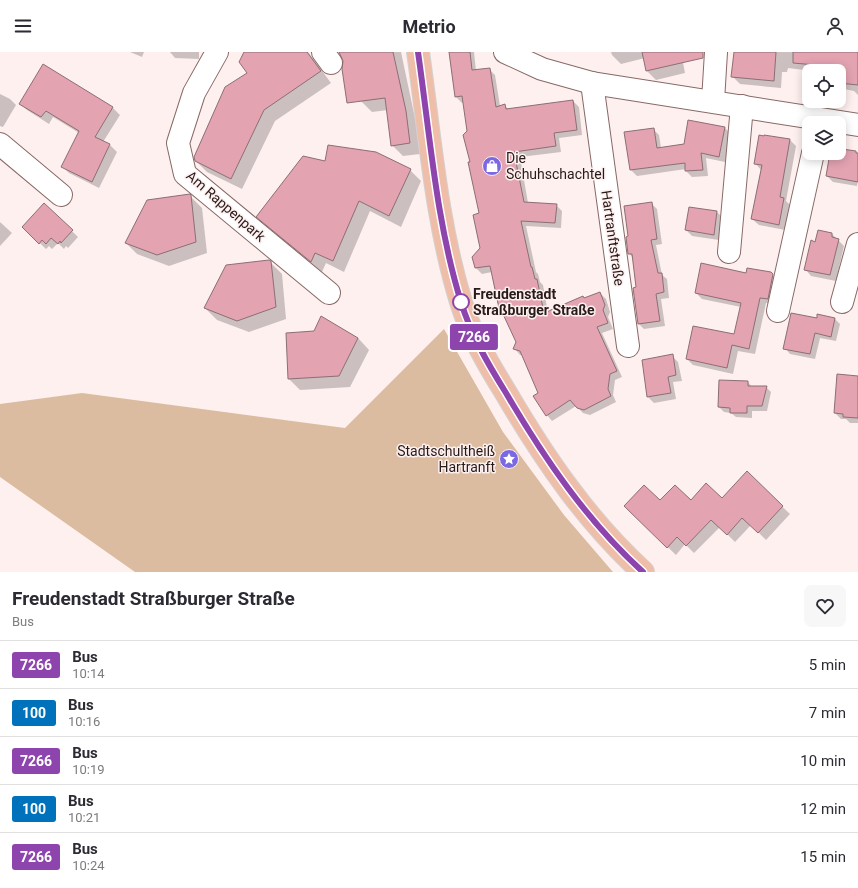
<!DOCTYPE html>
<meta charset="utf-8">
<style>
:root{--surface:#fff;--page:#f7f7f7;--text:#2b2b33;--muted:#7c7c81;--line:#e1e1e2}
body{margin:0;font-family:Roboto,sans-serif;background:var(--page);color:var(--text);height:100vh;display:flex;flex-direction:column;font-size:15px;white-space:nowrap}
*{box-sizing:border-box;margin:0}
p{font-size:13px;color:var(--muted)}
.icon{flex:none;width:22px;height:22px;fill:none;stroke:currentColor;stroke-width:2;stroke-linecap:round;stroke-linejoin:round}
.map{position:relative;height:520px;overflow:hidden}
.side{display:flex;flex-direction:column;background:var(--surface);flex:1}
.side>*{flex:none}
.badge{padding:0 8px;border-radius:3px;font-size:14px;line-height:26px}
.buttons{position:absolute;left:802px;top:12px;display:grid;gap:8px}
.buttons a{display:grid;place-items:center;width:44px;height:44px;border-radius:8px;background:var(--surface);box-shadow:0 2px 10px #0003;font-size:20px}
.map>.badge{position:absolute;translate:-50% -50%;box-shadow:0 0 0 2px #fff}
.round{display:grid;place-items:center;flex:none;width:42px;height:42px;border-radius:8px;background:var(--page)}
.headline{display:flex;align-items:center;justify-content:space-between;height:68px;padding:0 12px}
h1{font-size:19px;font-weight:700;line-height:30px}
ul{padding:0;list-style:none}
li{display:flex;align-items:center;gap:12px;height:48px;padding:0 12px;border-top:1px solid var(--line)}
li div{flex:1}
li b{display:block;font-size:15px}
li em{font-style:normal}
li .badge{min-width:44px;font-weight:700;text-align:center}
header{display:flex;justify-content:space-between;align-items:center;height:52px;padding:0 12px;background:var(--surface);font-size:18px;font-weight:700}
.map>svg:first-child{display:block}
</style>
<header><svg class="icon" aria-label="menu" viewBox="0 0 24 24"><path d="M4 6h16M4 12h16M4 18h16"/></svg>Metrio<svg class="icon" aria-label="person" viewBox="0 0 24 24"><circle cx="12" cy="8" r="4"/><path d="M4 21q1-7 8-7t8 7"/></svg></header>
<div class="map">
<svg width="858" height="520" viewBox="0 0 858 520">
<rect width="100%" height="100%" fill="#fef0ef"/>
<polygon fill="#dcbca0" points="444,277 503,380 564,463 613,520 135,520 0,425 0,352 82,341 345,376"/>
<g fill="#0003">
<polygon points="130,0 144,0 142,5"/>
<polygon points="170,0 199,0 199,7 175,6"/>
<polygon points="245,0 308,0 331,31 275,69 242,137 207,120 196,109 248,21"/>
<polygon points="340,0 401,0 416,71 420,102 403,104 392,93 388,58 372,60 361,49 343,16 344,9"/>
<polygon points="450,0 474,0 476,19 489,17 495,23 500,54 504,53 509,58 573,49 579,55 582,83 559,86 561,100 520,105 528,151 556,153 562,159 561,176 526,174 536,220 538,222 540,230 543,233 548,261 600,241 606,247 610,260 608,265 613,277 602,281 622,325 615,328 613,343 616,350 590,363 583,361 576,354 552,369 547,363 539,341 523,303 520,303 515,297 517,290 505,264 501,260 492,220 482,222 476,216 482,197 480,162 471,111 464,50 462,51 456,45"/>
<polygon points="611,0 681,0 685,21 656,28 647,19 645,6 621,12 612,3"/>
<polygon points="735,0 858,0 858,43 854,39 844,37 839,32 839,19 812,19 788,16 787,20 782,20 781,36 740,32 732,24"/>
<polygon points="43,13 113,56 120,63 103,90 110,93 117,100 99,136 69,121 62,114 79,81 53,65 49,72 27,58 20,51"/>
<polygon points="0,42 10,47 16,53 3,75 0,74"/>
<polygon points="725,76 730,81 725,110 706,106 708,124 692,125 686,119 686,117 637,124 631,118 625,81 653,77 659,83 661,96 685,92"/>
<polygon points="790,88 796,94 786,149 790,153 785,178 759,173 752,167 761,118 755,111"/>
<polygon points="839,98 856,100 858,102 858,127 857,134 833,130 827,124 831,101 839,101"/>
<polygon points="326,110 410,118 421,129 401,175 370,159 344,220 326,211 322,220 269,176 257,164"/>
<polygon points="189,143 202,156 207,201 169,214 137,202 126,191"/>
<polygon points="651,151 657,157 662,192 656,193 662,223 667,227 669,246 661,247 665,274 644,277 639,272 637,236 633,206 629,201 630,185"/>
<polygon points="44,152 78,185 68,196 66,194 64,197 58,191 52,197 49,194 46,197 23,175"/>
<polygon points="717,160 723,166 719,188 692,184 686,178"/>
<polygon points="0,170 12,181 0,194"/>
<polygon points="832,182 844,194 836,229 811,224 805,217 816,191"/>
<polygon points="269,209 282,222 286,267 249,280 217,268 205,256"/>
<polygon points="771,221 778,229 774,252 766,251 755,302 738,299 733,322 693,313 687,307 735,283 741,255 702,247 696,241 747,222"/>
<polygon points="817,267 835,267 840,272 836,289 820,286 815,307 790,302 785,296"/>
<polygon points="358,286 369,298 350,335 300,338 289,327"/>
<polygon points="672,304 678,310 682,329 673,330 676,347 654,351 648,345"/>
<polygon points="858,325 858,371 850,371 846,367 841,367 835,361"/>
<polygon points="748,330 752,335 766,335 771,340 767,359 752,359 752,366 736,365 731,361 724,360 719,355"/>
<polygon points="747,421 790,462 766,488 751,473 735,490 720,475 694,501 685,492 676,503 633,462 660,449 722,448"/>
</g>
<g fill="#e3a3b1" stroke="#8c6e74">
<polygon points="244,0 307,0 321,19 264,58 231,127 195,109 194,105 225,35 247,21 239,10"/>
<polygon points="339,0 393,0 406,59 410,91 391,94 385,46 347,51 342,17 343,9"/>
<polygon points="449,0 470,0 472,18 490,16 496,55 505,52 506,57 573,48 577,78 554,81 556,94 514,100 524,150 557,152 555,171 521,169 531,215 532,215 535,227 537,227 544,261 583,244 584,246 600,240 605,253 603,258 608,271 597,275 617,319 610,322 608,337 611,344 584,358 577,356 570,348 546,364 533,344 538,341 520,299 513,297 516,290 502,260 500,261 490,214 475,216 472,205 480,196 473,163 479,161 468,110 470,110 463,83 467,79 462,44 455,45"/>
<polygon points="642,0 703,0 703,6 646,19"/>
<polygon points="734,0 776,0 774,29 731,25"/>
<polygon points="793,0 858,0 858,33 839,31 839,19 826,19 827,14 793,11"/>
<polygon points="43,12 113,55 95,85 110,92 92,130 61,115 79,79 46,59 41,65 19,52"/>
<polygon points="688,68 725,75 719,105 701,101 703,118 685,119 685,111 630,118 624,80 654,76 657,96 684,92"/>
<polygon points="759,83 764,84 764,83 790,87 780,145 784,146 779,173 751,167 762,113 754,112"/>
<polygon points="328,93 376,100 411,117 389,164 359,149 333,209 315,201 311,210 256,165 303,104 325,109"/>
<polygon points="842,97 856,99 856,101 858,101 858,130 826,124 830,101 839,101 839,98 842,98"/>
<polygon points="190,142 191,143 196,190 157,203 125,191 147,148"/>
<polygon points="652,150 657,187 651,188 658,221 662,221 664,240 656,242 660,269 638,272 633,236 636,235 632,202 628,202 626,185 628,184 624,154"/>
<polygon points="44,151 73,178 61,191 60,189 58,192 51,186 46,192 42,188 39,192 22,175"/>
<polygon points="689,155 717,159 714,183 685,178"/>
<polygon points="818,178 832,181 832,185 839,187 830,223 804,218 811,188 815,190"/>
<polygon points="269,208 271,209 276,255 237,269 204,256 226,213"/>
<polygon points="701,211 746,221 747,216 771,220 773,222 768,247 760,246 749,297 732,293 727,316 686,307 693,274 734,282 741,251 695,241"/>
<polygon points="791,261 817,266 817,262 835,266 831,285 815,281 810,302 783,297"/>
<polygon points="321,264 358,286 339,324 288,327 286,281 314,279"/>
<polygon points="673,302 676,323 668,325 671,341 647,345 642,308"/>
<polygon points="837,322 858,324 858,366 843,365 843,362 834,361"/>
<polygon points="719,328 748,329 748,334 767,334 762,354 747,354 747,361 730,361 730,356 718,355"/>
<polygon points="747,419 783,454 758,481 742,466 727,483 711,468 686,494 677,485 667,496 624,454 644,433 660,448 675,433 691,448 706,431 722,446"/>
</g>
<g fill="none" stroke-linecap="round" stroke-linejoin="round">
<g stroke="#876966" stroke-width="24">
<g id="minor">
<polyline points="217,0 194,41 178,91 185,122 329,241"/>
<polyline points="323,0 331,11"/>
<polyline points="505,0 542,17 592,31 858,73"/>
<polyline points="592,31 628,294"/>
<polyline points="713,49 716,0"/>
<polyline points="0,92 61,143"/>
<polyline points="729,200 742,54"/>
<polyline points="842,250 858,192"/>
<polyline points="778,259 813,101"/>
</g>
</g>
<g stroke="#d4d1d1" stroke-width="24">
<path id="major" d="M418,0c12,83 18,169 43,250 10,33 27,62 45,91 38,65 81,128 137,179"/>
</g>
<use href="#minor" stroke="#fff" stroke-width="22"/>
<use href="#major" stroke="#efbea9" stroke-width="22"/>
</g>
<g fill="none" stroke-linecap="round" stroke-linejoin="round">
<g stroke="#fff" stroke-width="9">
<path id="line" d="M418,0c12,83 18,169 43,250 10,33 27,62 45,91 38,65 81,128 137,179"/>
</g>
<use href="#line" stroke="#8e44ad" stroke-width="6"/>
</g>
<defs>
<g id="shop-disc" transform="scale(1)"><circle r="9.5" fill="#7b68e3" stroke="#fef0ef"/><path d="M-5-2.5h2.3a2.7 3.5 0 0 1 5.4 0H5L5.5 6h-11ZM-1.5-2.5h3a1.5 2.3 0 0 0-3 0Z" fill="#fff"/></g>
<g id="sight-disc" transform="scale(1)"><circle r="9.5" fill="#7b68e3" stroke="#fef0ef"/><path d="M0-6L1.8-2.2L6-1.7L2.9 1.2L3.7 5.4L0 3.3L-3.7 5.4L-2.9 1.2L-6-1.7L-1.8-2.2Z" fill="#fff"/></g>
</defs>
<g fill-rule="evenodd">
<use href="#shop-disc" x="492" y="114"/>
<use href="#sight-disc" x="509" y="407"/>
</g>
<circle fill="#fff" stroke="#8e44ad" stroke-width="2" cx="461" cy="250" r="8"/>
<g text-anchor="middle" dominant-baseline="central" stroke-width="3" stroke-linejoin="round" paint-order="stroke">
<g font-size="14" fill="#271b1a" stroke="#fef0ef" text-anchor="start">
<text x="506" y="106">Die<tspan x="506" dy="16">Schuhschachtel</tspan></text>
<text x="495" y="399" text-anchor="end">Stadtschultheiß<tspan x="495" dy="16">Hartranft</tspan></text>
</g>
<g font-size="14" fill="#271b1a" stroke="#fef0ef">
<text transform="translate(226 154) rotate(41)">Am Rappenpark</text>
<text transform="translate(613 186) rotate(82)">Hartranftstraße</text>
</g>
<g font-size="14" font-weight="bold" fill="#271b1a" stroke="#fef0ef" text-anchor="start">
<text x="473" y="242">Freudenstadt<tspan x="473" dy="16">Straßburger Straße</tspan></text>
</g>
</g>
</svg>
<div class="buttons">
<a><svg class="icon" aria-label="locate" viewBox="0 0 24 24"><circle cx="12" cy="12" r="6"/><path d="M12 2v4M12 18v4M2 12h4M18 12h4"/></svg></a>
<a><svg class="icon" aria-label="layers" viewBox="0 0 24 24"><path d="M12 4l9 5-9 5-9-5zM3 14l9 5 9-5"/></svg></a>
</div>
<b class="badge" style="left:474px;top:285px;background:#8e44ad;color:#fff">7266</b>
</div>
<section class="side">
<div class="headline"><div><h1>Freudenstadt Straßburger Straße</h1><p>Bus</p></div><a class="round"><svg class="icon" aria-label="heart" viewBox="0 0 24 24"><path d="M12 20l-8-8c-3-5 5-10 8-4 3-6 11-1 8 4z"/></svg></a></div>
<ul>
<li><span class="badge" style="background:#8e44ad;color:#fff">7266</span><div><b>Bus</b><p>10:14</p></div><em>5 min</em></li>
<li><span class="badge" style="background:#0072bc;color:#fff">100</span><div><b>Bus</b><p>10:16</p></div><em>7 min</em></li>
<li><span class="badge" style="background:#8e44ad;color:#fff">7266</span><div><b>Bus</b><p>10:19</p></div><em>10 min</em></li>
<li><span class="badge" style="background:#0072bc;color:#fff">100</span><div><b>Bus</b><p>10:21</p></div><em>12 min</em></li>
<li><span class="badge" style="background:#8e44ad;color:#fff">7266</span><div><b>Bus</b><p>10:24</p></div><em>15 min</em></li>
</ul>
</section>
